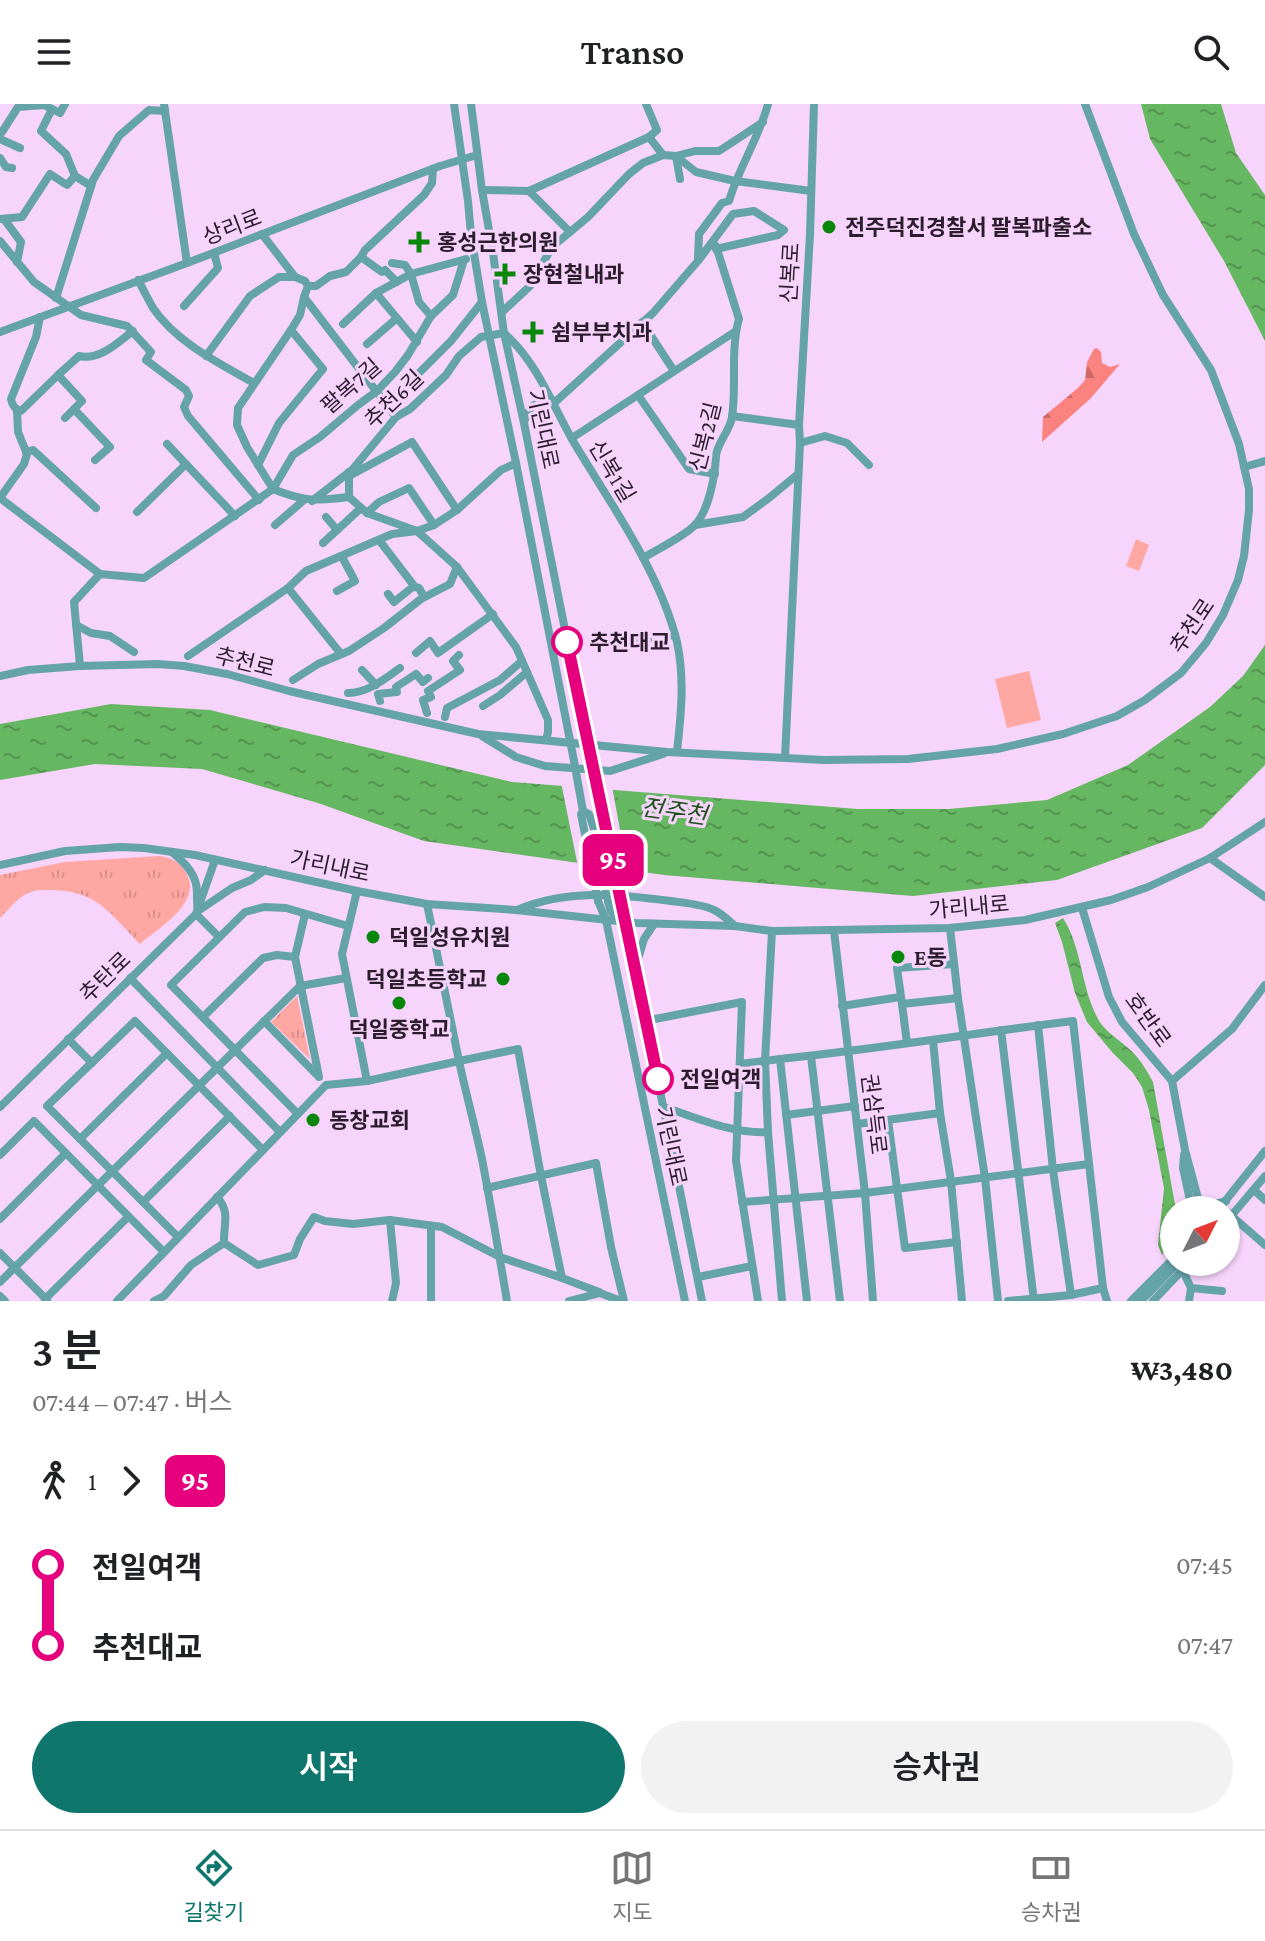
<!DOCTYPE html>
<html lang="ko">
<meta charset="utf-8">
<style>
:root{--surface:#fff;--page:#f2f2f2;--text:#202124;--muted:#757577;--line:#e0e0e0;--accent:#0f766e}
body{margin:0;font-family:"Crimson Pro","Noto Sans KR",serif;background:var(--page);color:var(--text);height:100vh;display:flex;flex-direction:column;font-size:30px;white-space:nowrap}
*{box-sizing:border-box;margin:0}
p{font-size:26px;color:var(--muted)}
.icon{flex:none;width:44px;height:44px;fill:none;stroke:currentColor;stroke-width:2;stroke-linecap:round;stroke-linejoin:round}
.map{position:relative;height:1197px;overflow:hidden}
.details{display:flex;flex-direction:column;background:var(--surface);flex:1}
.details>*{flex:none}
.badge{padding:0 16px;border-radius:12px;font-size:28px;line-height:52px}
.needle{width:52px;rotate:48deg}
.fabs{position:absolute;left:1160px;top:1092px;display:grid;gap:16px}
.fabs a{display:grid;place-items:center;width:80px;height:80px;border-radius:50%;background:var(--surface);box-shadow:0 2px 6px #0004;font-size:40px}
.map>.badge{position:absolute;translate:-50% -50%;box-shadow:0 0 0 4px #fff}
.legs{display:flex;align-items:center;gap:12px;height:88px;padding:0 32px;font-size:26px}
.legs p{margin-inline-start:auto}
.summary{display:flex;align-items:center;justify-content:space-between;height:136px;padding:0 32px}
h1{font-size:44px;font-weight:600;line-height:60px}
.primary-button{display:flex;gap:16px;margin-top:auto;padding:16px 32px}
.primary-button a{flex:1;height:92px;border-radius:48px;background:var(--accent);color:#fff;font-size:32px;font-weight:600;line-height:92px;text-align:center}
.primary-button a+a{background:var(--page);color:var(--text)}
ul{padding:0 32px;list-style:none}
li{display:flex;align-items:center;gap:28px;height:80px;font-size:30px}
li i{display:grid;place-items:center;width:12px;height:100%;margin:0 10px;background:currentColor}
li i::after{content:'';width:20px;height:20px;margin:-10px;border:6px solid;border-radius:50%;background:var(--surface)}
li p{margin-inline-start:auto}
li:first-child i{background:linear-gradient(#0000 50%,currentColor 0)}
li:last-child i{background:linear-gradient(currentColor 50%,#0000 0)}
header{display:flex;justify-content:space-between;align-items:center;height:104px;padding:0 32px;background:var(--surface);font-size:36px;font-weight:600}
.tab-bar{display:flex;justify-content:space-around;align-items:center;height:112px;border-top:2px solid var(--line);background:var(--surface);font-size:22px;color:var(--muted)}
.tab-bar a{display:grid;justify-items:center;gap:4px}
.tab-bar .current{color:var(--accent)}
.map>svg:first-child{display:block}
</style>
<header><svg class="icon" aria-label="menu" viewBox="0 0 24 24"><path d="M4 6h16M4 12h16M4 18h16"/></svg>Transo<svg class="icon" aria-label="search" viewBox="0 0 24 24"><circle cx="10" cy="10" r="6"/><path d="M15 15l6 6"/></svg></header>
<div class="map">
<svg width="1265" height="1197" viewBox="0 0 1265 1197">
<defs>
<pattern id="forest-firs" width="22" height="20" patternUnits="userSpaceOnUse" patternTransform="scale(2)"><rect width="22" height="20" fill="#fa8380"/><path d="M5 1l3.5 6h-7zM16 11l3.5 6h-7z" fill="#cb6a69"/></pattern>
<pattern id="park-tufts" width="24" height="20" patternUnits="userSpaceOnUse" patternTransform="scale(2)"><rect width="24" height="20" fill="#ffa8a3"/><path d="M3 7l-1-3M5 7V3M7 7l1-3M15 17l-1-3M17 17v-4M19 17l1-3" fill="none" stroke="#db908d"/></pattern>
<pattern id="water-ripples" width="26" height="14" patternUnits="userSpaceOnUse" patternTransform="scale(2)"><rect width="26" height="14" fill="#66b761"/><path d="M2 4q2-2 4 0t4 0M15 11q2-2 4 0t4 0" fill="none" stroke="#549450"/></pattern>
</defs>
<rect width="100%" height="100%" fill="#f7d4fb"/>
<polygon fill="url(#forest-firs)" points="1097,244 1101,248 1102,259 1110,263 1120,260 1091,294 1042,338 1043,313 1078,284 1085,276 1087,258 1094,245"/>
<g fill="url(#park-tufts)">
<path d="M159,752c12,2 19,4 26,15 20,30 -25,56 -45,73 -30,-30 -42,-53 -87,-54 -8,0 -18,-1 -25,3 -11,5 -20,17 -28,25v-43l65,-13z"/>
<polygon points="297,892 310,955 271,918"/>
</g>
<g fill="#ffa8a3">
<polygon points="1136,435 1149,441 1139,467 1126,462"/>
<polygon points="1029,567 1041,616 1007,624 995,575"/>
</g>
<g fill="url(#water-ripples)">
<polygon points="1141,0 1221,0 1236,49 1265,91 1265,237 1224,157 1150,35"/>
<polygon points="1265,541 1265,661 1202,724 1057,776 913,792 664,771 424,737 318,699 202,665 95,660 0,676 0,620 111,600 210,606 512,678 858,705 948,705 1047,696 1128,661 1210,603 1243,572"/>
<path d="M1063,814c19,30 18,68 34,99 6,13 20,21 31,31 11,9 18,21 25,34l23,128h-2v27l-12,18 -4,-10 6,-57 -15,-78 -7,-23 -9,-14 -21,-21 -25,-30 -12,-29 -13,-51 -7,-19z"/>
</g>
<polygon fill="#f7d4fb" points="561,678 612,682 628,770 578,763"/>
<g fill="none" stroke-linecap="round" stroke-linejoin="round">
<g stroke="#64a3a8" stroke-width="8">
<polyline points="164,0 187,159"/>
<polyline points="454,0 468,97 471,131 482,198 516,359 574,657"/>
<polyline points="471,0 482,86 493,149 504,229 524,319 591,657"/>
<polyline points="52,5 41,27 66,50 75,72 91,82"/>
<polyline points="0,28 2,28 18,3 44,1 60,9 65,0"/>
<polyline points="649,33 663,51"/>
<polyline points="0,35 20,44"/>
<polyline points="0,54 6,63 12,64"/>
<polyline points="680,75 676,52 695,47 719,47 763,18"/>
<polyline points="482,86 529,87 649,33 657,26 646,0"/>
<polyline points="529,87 570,128"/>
<polyline points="0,115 22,113 50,70 67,81 75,72"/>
<polyline points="4,115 21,138 17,158"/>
<polyline points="262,130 295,173 305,177 308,182 304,193 396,313"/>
<polyline points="0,137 34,178 81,211 127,222 151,248 146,256 186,286 189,292 184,303 188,312 259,396"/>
<polyline points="361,153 382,168 385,166 397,178"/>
<path d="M698,155l1,-25 23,-31 7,-2c10,-34 30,-63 39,-97"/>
<polyline points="392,159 405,161 411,170 419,198 431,212"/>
<path d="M138,176c5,9 10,19 15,28 24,35 66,55 101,75"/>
<polyline points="308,182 316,182 330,172 346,168 361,153 365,146 424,91 432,79 433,65"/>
<polyline points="376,189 417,238"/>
<polyline points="56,194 93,76 119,32 149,6 165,7"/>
<polyline points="184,202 218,164 214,149"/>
<polyline points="502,208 530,182 552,143 588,113 629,70 643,59 663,51 676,52 696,68 735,77 811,87"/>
<path d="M40,213l-4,20 -25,62c1,6 5,11 10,12l37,-36 24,26 -17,17"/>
<polyline points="642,218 674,267"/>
<polyline points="343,220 376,189 411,170 466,155"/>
<polyline points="0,228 187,159 440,62 477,51"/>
<polyline points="367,240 397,214"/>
<polyline points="206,252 250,192 279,173 295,173"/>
<polyline points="419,269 451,237 482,198"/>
<path d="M58,271l21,-19c21,5 39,-14 54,-25"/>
<polyline points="638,291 689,365 715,370"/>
<polyline points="74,305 110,343 95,356"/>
<polyline points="732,312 799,321"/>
<path d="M524,318c5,-15 12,-24 29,-18l100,-91 45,-52 35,-47 21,-3 30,19 -6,5 -62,14"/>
<polyline points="572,334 736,227"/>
<polyline points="800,339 825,332 847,339 869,361"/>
<polyline points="167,340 235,412"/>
<polyline points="26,348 33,346 96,404"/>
<polyline points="258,361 279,319 323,265 291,226"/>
<polyline points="1244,363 1265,357"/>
<polyline points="351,371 412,338 457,406"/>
<path d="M273,385c32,13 42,12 76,8l18,16 50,18 40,36 59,80 32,73v12l-2,8"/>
<polyline points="273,385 247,343 237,321 238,304 291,226 300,211 304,193"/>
<polyline points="349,393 349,368"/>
<polyline points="0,394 100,470"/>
<polyline points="0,394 24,360 27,350 18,328 17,306"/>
<path d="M312,397l40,-31 44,-53 14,-8 36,-34 13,-19 22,-19 23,-4c33,29 48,71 69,108 37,62 87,131 104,201 8,37 4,73 0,110"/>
<polyline points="137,408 186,360"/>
<polyline points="367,409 379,398 409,384 434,421"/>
<polyline points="326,413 337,426"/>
<polyline points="275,421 304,396"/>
<polyline points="695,421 743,413 769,394 798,370"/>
<polyline points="379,436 415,483 419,484 424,493"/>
<polyline points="323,439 361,404"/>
<path d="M643,454c13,-8 42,-22 52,-33 14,-15 20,-49 21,-69 1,-13 14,-25 16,-39 5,-32 -2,-67 7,-98l-23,-73"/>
<polyline points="288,484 341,550"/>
<polyline points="337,487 355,477 342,453"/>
<polyline points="388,490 394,498 414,482"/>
<polyline points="76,521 91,529 110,532 134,548"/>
<polyline points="623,537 675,531"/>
<polyline points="416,549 430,537 438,549 493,510"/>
<polyline points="188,552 288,484 306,467 392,430 417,427 434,421 457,406 501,366 516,359"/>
<polyline points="80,562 74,498 100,470 144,474 273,385 293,351 320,333 358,301 377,287 395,268 408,251 431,212 453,191 464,156"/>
<polyline points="362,566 376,581"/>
<polyline points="0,572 28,566 80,562 158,560 184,562 227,570 289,587 478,630 667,648 824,656 908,655 997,645 1063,630 1117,612 1145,596 1181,569 1206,539 1223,511 1238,476 1244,452 1249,406 1249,385 1239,340 1211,266 1163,191 1134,130 1085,0"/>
<polyline points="293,576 318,560 349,547 384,524 421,495 450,480 457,463"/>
<path d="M348,589c20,0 36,-14 52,-25"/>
<polyline points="380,597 378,590 397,588 396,583 416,570 423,578 428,574"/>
<polyline points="483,602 500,591 527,568"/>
<polyline points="427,609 423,596 431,593 428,587 460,566 453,557 459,551"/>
<polyline points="445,613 447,604 500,576 522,557"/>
<polyline points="482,632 516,653 545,662 610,667 663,650"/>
<polyline points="785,654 800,339 799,321 810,130 814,0"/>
<path d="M172,748c10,9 21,18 24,32 2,8 0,18 2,27l34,-23 19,-8 14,-10"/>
<polyline points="1210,754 1265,793"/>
<polyline points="0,761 65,747 120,743 144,744 195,751 357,787 427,800 516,806 636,819 735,822 772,827 950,824 1025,816 1111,796 1148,783 1210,754 1265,718"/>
<polyline points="357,787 342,850 367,977"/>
<polyline points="598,797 606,816 685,1197"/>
<polyline points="608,797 611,808 624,817"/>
<polyline points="622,797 702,1197"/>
<path d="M1082,804l27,89 13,25 50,59 13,69 13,48c9,9 17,6 28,3"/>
<path d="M517,806c49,-21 102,-16 154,-9 14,2 31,3 43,9 7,3 14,10 20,15"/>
<polyline points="196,810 219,833"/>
<polyline points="305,810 295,853 319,973"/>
<polyline points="950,824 958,894 985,1074 998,1197"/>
<polyline points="772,827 765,957 768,1028 782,1197"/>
<polyline points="834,827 865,1089 873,1197"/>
<polyline points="633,861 638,855 644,835 654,820"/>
<polyline points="130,874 280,1028"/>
<polyline points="902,900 897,864 954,860"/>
<polyline points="842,902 900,893"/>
<polyline points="203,913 263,854 277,851 295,853"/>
<polyline points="264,917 317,971"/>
<polyline points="645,917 742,898 736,1057 758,1197"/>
<polyline points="1038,921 1053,1066 1071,1191"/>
<polyline points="1001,926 1034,1197"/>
<polyline points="68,935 92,959"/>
<polyline points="933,936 940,1009 951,1077 962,1197"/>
<polyline points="907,939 902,900 958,894"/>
<polyline points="811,952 840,1197"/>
<polyline points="740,960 780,955"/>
<polyline points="1172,977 1232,925 1265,881"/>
<polyline points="0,1003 196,810 215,756"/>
<path d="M664,1003c34,11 68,27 104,25"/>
<polyline points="298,1010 171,881 245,808 264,803 286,804 348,822"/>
<polyline points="786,1011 855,1002"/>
<polyline points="888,1016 905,1144 957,1138"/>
<polyline points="857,1020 940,1009"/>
<polyline points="80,1035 167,949"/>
<polyline points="0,1051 34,1017 164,1148"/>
<polyline points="1184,1051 1183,1064 1192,1106"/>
<polyline points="487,1084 596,1059 611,1143 624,1197"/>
<polyline points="1254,1086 1265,1096"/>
<path d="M217,1093c14,15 6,29 7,46l34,22 36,-10 6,-16 14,-22 11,4 28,3 37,-4 52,7 58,30 62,21 -21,-102 -23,-127 -59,12c7,33 16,65 23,98 9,47 17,95 25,142"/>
<polyline points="143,1098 230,1012"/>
<polyline points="742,1098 865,1089 1089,1060"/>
<polyline points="1218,1106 1265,1047"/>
<polyline points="1226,1107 1265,1141"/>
<polyline points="0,1115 65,1050"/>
<polyline points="390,1116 396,1179 392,1197"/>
<polyline points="1226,1118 1265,1072"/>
<polyline points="431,1122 431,1197"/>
<polyline points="178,1133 47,1002 135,917 263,1046"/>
<polyline points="0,1149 47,1196"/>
<polyline points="1183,1167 1191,1184 1189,1197"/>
<polyline points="698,1173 752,1162"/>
<polyline points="562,1174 599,1188"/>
<polyline points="0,1178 300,882 346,874"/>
<polyline points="1191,1184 1222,1187"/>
<polyline points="0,1192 5,1197"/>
<polyline points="45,1195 128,1113"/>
<polyline points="117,1197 326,981 367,977 459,957 427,800"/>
<polyline points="154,1197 164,1192 191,1161 224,1139"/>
<polyline points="569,1197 600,1189 621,1197"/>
<path d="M807,1197l-27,-242c98,-10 195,-26 293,-38l30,267 4,13"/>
<polyline points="1008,1197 1071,1191 1103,1184"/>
<polyline points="1131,1197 1174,1154"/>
<polyline points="1141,1197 1179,1158"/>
<polyline points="1153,1197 1190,1158"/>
</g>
<g stroke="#64a3a8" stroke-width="8">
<polyline points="574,657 583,707 581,710 598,797"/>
<polyline points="591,657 622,797"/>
<polyline points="583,707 589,710 594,725 608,797"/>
</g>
</g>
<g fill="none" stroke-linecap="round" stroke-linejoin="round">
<g stroke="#fff" stroke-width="18">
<polyline id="line-1" points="567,538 658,975"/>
</g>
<use href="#line-1" stroke="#e6007e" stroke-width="12"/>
</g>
<g fill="#09870b" stroke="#f7d4fb" stroke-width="3">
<circle cx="829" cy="123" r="8"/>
<path d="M415 126h8v8h8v8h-8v8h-8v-8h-8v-8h8z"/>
<path d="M501 158h8v8h8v8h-8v8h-8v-8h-8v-8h8z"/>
<path d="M529 216h8v8h8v8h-8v8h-8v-8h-8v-8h8z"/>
<circle cx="373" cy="833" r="8"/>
<circle cx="898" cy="853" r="8"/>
<circle cx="503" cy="875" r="8"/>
<circle cx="399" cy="899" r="8"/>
<circle cx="313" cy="1016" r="8"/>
</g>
<g fill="#fff" stroke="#e6007e" stroke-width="4">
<circle cx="567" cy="538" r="14"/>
<circle cx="658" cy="975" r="14"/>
</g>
<g text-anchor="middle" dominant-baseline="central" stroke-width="6" stroke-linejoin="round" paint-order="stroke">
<g font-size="22" fill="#2c1c2e" stroke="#f7d4fb">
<text transform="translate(232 123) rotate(-21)">상리로</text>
<text transform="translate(790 169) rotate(-87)">신복로</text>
<text transform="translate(351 282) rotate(-41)">팔복7길</text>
<text transform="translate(394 295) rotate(-44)">추천6길</text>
<text transform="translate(543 325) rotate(78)">기린대로</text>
<text transform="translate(705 333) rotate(-76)">신복2길</text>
<text transform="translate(612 367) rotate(59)">신복1길</text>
<text transform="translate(1192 522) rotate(-56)">추천로</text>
<text transform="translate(245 558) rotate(14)">추천로</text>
<text transform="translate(330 762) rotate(12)">가리내로</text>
<text transform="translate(969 803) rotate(-5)">가리내로</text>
<text transform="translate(105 873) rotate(-44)">추탄로</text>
<text transform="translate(1148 916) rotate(54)">호반로</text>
<text transform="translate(874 1010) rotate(83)">권삼득로</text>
<text transform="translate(671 1042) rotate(78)">기린대로</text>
</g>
<g font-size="22" font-weight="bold" fill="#2c1c2e" stroke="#f7d4fb" text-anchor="start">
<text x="845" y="123">전주덕진경찰서 팔복파출소</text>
<text x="437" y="138">홍성근한의원</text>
<text x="523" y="170">장현철내과</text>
<text x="551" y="228">쉼부부치과</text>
<text x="389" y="833">덕일성유치원</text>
<text x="914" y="853">E동</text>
<text x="487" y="875" text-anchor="end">덕일초등학교</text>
<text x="399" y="925" text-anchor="middle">덕일중학교</text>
<text x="329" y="1016">동창교회</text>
</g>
<g font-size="22" font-weight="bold" fill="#2c1c2e" stroke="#f7d4fb" text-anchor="start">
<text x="589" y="538">추천대교</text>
<text x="680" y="975">전일여객</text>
</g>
<g font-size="24" font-style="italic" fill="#1d531b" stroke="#f7d4fb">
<text transform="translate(674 707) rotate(8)">전주천</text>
</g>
</g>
</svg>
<div class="fabs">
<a><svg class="needle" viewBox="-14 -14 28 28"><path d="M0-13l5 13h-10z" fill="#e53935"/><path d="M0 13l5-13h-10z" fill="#757577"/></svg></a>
</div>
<b class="badge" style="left:613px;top:756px;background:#e6007e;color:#fff">95</b>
</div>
<section class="details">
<div class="summary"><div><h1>3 분</h1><p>07:44 – 07:47 · 버스</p></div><b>₩3,480</b></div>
<div class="legs"><svg class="icon" aria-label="walk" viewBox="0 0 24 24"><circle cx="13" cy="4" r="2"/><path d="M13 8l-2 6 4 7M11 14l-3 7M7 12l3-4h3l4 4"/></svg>1<svg class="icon" aria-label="forward" viewBox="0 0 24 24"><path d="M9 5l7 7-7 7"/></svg><b class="badge" style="background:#e6007e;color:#fff">95</b></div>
<ul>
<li><i style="color:#e6007e"></i><b>전일여객</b><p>07:45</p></li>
<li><i style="color:#e6007e"></i><b>추천대교</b><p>07:47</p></li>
</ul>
<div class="primary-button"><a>시작</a><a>승차권</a></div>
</section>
<nav class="tab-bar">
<a class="current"><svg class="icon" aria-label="directions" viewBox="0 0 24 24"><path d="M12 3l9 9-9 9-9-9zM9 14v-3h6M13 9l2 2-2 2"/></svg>길찾기</a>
<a><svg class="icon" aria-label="map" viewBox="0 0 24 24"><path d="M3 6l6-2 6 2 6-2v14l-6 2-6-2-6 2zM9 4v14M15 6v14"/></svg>지도</a>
<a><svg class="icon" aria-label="tickets" viewBox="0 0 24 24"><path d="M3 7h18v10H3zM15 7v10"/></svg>승차권</a>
</nav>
